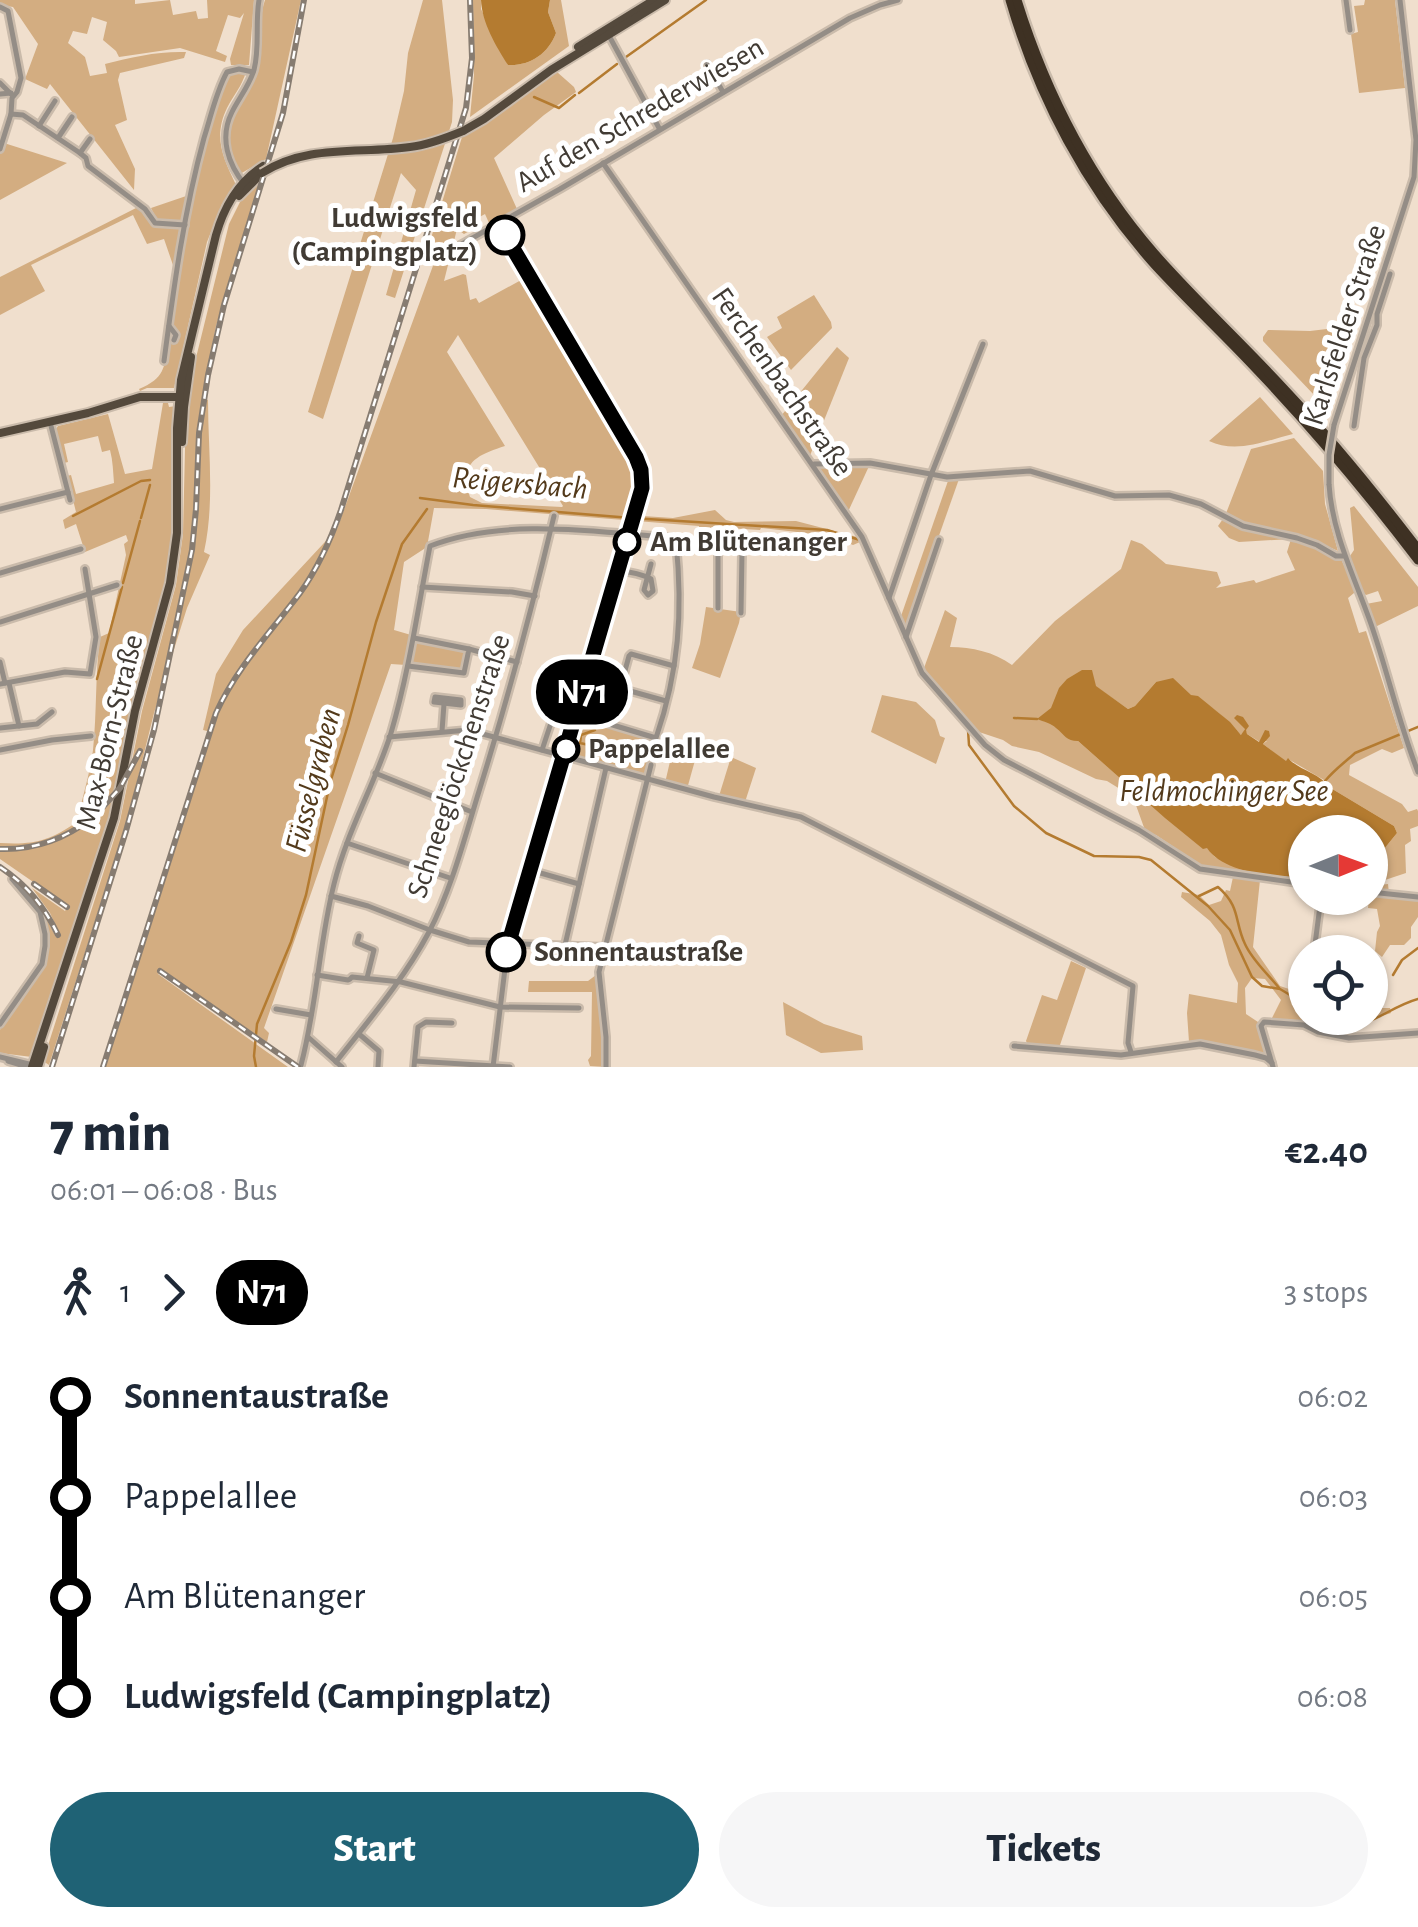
<!DOCTYPE html>
<meta charset="utf-8">
<style>
:root{--surface:#fff;--page:#f6f6f7;--text:#1f2937;--muted:#747a83;--accent:#1f6275}
body{margin:0;font-family:"Alegreya Sans",sans-serif;background:var(--page);color:var(--text);height:100vh;display:flex;flex-direction:column;font-size:38px;white-space:nowrap}
*{box-sizing:border-box;margin:0}
p{font-size:32px;color:var(--muted)}
.icon{flex:none;width:55px;height:55px;fill:none;stroke:currentColor;stroke-width:2;stroke-linecap:round;stroke-linejoin:round}
.map{position:relative;height:1067px;overflow:hidden}
.side{display:flex;flex-direction:column;background:var(--surface);flex:1}
.side>*{flex:none}
.badge{padding:0 20px;border-radius:32px;font-size:35px;line-height:65px}
.needle{width:65px;rotate:89deg}
.tools{position:absolute;left:1288px;top:815px;display:grid;gap:20px}
.tools a{display:grid;place-items:center;width:100px;height:100px;border-radius:50%;background:var(--surface);box-shadow:0 2px 8px #0004;font-size:50px}
.map>.badge{position:absolute;translate:-50% -50%;box-shadow:0 0 0 5px #fff}
.legs{display:flex;align-items:center;gap:15px;height:110px;padding:0 50px;font-size:32px}
.legs p{margin-inline-start:auto}
.overview{display:flex;align-items:center;justify-content:space-between;height:170px;padding:0 50px}
h1{font-size:55px;font-weight:800;line-height:75px}
.cta{display:flex;gap:20px;margin-top:auto;padding:20px 50px}
.cta a{flex:1;height:115px;border-radius:60px;background:var(--accent);color:#fff;font-size:40px;font-weight:800;line-height:115px;text-align:center}
.cta a+a{background:var(--page);color:var(--text)}
ul{padding:0 50px;list-style:none}
li{display:flex;align-items:center;gap:35px;height:100px;font-size:38px}
li i{display:grid;place-items:center;width:15px;height:100%;margin:0 12px;background:currentColor}
li i::after{content:'';width:25px;height:25px;margin:-12px;border:8px solid;border-radius:50%;background:var(--surface)}
li p{margin-inline-start:auto}
li:first-child i{background:linear-gradient(#0000 50%,currentColor 0)}
li:last-child i{background:linear-gradient(currentColor 50%,#0000 0)}
.map>svg:first-child{display:block}
</style>
<div class="map">
<svg width="1418" height="1067" viewBox="0 0 1418 1067">
<rect width="100%" height="100%" fill="#f0dfcd"/>
<g fill="#d3ad81" fill-rule="evenodd">
<path d="M0,0h135v4l35,-4 3,15 23,-4 2,8 10,-1 -1,-18h47l-5,65h-18l-1,-6 14,-46 -4,5 -12,-3 -12,36 11,5 -2,6 -45,-14 -61,9 -3,-6 -13,-11 4,-18 -15,-5 -5,17 -14,-3 -5,12 17,14 5,19 17,-3 -2,-9c26,-7 54,-13 81,-12l-2,6 -64,15 -2,7 9,40 -12,5 20,44 -1,21 -84,-106 -3,5 -22,-10 13,-35 -25,-37 -13,-2z"/>
<path d="M265,0h36l-35,159 -26,15c-19,-34 -13,-50 6,-81 5,-7 9,-14 11,-21 6,-24 0,-49 8,-72z"/>
<polygon points="423,0 442,0 453,100 452,122 395,298 386,295 416,190 401,173 323,419 308,412 393,138 404,91 408,53"/>
<path d="M473,0h8v9l27,56c22,1 40,-11 48,-32l-8,-21 2,-12h11l8,46 -99,71 4,-42z"/>
<polygon points="1365,0 1395,0 1405,88 1359,93 1351,34 1358,32 1354,6 1364,5"/>
<path d="M233,71l13,1c-4,14 -13,24 -19,36 -14,29 -4,50 9,77l-14,19 -15,38 -33,146h-27l-7,3 -1,-2c26,-11 25,-21 30,-47l4,2 3,-3 -5,-19 16,-96 -5,-6h-25l-6,-12 41,-14 30,-109 6,-11z"/>
<path d="M557,72l17,15 2,5 -32,23 -50,43 23,51 -28,14 -4,-9 -11,6 3,7 -13,7 -7,-5 -13,52 19,-7 3,1 4,25 6,-2 3,5 44,-24 113,193 1,16 -9,27 45,3 42,-8 11,10 8,2 62,-1 65,17 -1,4 -7,3 -21,-9 -71,-8 -1,2 -49,-3v15l-12,-2v-14l-213,-17 -52,-1 -7,39 -23,15 -10,68 17,5 -5,30 -15,-1 -127,364 5,5 -2,9 -106,-71 -3,3 130,93h-183l106,-335 -8,-2 13,-56 27,-44 94,-101 101,-277 -10,-4 34,-111 25,-14zM458,335l105,171 -1,1 -80,-4 -12,-6c-12,-34 7,-42 35,-51l-58,-94z"/>
<polygon points="4,143 67,163 0,200 0,151"/>
<path d="M260,180l-44,146 -14,72 6,2c0,50 7,102 -4,152l6,3 -23,53 -33,105 -26,105 -79,247 -6,-4 77,-240 22,-110 34,-126 7,-51 3,-127h2l5,-37 36,-146 11,-22z"/>
<polygon points="140,206 154,225 182,225 175,265 173,265 164,239 147,244 133,215 31,265 45,291 0,315 0,277"/>
<polygon points="814,295 831,322 832,328 791,370 767,337 782,328 777,317"/>
<polygon points="1352,326 1352,339 1329,396 1323,401 1315,396 1263,341 1263,337 1268,330 1310,331"/>
<polygon points="837,347 849,358 809,458 781,416"/>
<path d="M1260,397l33,37c-28,7 -57,20 -84,7z"/>
<path d="M163,403h5l1,4 7,-1v93l-5,67 -60,252 -79,239 -32,-4v-23l4,-10c24,-36 53,-63 38,-109l14,26 3,-4 -9,-20 -18,-25 33,23 3,-5 -68,-47v-16c34,2 49,-2 77,-21 5,-24 13,-48 16,-72 4,-37 2,-75 7,-113l9,-4 17,-78 -2,-11 4,-3 -2,-6 -41,17 -9,-28 -11,5 -2,-9 13,-8 -9,-36 4,-1 5,19 38,-11c-1,-11 -1,-22 -4,-33l-8,2 -4,-16 -34,8 4,18 -4,1 -8,-34 2,-3 50,-12 17,60 27,-5z"/>
<path d="M1294,438l29,33 2,33 13,47 -20,-9 -20,-6 44,25 12,26v6l-6,5 11,35 7,-2 38,117 -12,5 -10,-4 -32,16 -1,10 53,29 6,8 9,-3 1,2v15l-8,3 1,12 -6,4 1,28 -21,7 -14,1 9,-27 17,-21 -3,-7 -65,-39 -5,-7 -36,-21 -2,3 -23,-18 4,-3 -7,1 -13,-8 -2,-5 -3,7c-25,-29 -49,-43 -86,-54l-21,24 -7,3 -33,-23 -17,55 67,59 62,47 8,10 43,17 -53,-6 -49,-33 -10,-2 -13,-36 -26,-16 -11,-2 -57,-27 -27,-6 -9,-6 -27,-9 -50,-58 -2,-5 21,-58 12,8 -7,29c22,0 44,5 62,18l43,-44 66,-52 10,-29 11,4 24,20 51,8 4,11 -5,5 38,-8 2,3 39,-13 -8,-18 4,-13 -52,3 -10,-4 -11,-12 7,-10 26,-67z"/>
<polygon points="870,464 847,514 820,474 819,469 822,466"/>
<polygon points="949,478 959,479 905,632 900,619"/>
<polygon points="1354,506 1418,587 1418,606 1375,627 1366,604 1382,601 1378,591 1366,595 1362,592 1348,559 1354,550 1350,508"/>
<polygon points="706,607 741,612 739,623 720,678 692,668 700,644"/>
<polygon points="415,640 468,650 463,672 410,665"/>
<polygon points="882,695 916,702 935,720 940,736 945,738 936,764 871,732"/>
<polygon points="577,718 655,742 647,777 567,755"/>
<polygon points="675,740 699,746 687,789 665,783"/>
<polygon points="731,757 756,768 745,802 719,796"/>
<polygon points="1233,877 1260,880 1253,947 1280,986 1295,991 1305,998 1305,1018 1334,1018 1352,1023 1354,1018 1370,1018 1370,983 1387,987 1380,996 1380,1008 1390,1008 1391,1013 1354,1025 1353,1042 1319,1032 1305,1024 1271,1020 1281,1000 1265,979 1252,978 1245,988 1246,1014 1261,1024 1268,1055 1189,1042 1187,1013 1189,994 1237,1003 1238,983 1229,965 1221,935 1210,921 1181,897 1182,892 1199,895 1209,905 1221,901 1226,890 1230,891"/>
<polygon points="1388,884 1389,894 1418,897 1418,917 1411,927 1411,938 1404,945 1390,945 1382,957 1375,951 1377,932 1380,926 1377,909 1368,908 1370,886"/>
<polygon points="1071,961 1086,968 1059,1048 1028,1045 1026,1041 1042,995 1057,1000"/>
<polygon points="596,975 598,975 604,1011 606,1067 590,1066 588,1060 591,1056 592,992 528,992 529,981 588,981"/>
<polygon points="783,1002 824,1024 862,1036 863,1050 821,1053 786,1035"/>
</g>
<g fill="#b47b30">
<path d="M481,0h69l-2,12 8,21c-8,21 -26,33 -48,32 -12,-19 -26,-42 -27,-65z"/>
<path d="M1082,670h10l4,16 32,23 7,-3 21,-24 17,-4 18,17 7,1 32,26 11,13 4,-6 -11,-11 3,-3 6,2 6,9 -3,4 1,4 12,8 6,-12 4,1 1,5 -7,8 23,17 2,-3c10,12 32,15 41,29l65,39 3,7 -17,21 -9,27 -1,-49h-65v46c-29,-2 -81,-4 -98,-30l-4,1 -38,-31 -87,-77c-12,0 -13,-6 -22,-13 -5,-5 -12,-6 -19,-9l14,-11 8,-20 8,-9z"/>
</g>
<g fill="none" stroke-linecap="round" stroke-linejoin="round">
<g stroke="#b47b30" stroke-width="2.5">
<polyline points="626,57 706,0"/>
<polyline points="579,93 617,64"/>
<polyline points="534,97 559,108 575,95"/>
<polyline points="420,498 473,505 631,518 827,530 860,540"/>
<polyline points="73,516 141,481 150,480"/>
<polyline points="141,518 150,485"/>
<polyline points="123,583 140,521"/>
<polyline points="892,611 922,678 968,730 969,745 1014,806 1046,833 1094,856 1139,857 1151,860 1208,906 1230,930 1252,977 1262,986 1280,989 1305,1004"/>
<polyline points="97,679 122,587"/>
<polyline points="1014,718 1037,719"/>
<polyline points="595,730 581,735 580,743 598,747 607,741"/>
<path d="M1325,781c10,-12 19,-18 30,-28l63,-26"/>
<path d="M1199,896l19,-9c23,20 16,34 27,57 7,16 23,30 34,44"/>
<polyline points="1393,975 1402,960 1418,948"/>
<path d="M1325,1018c37,21 57,-9 93,-19"/>
<polyline points="256,1067 254,1056 257,1024 291,942 306,895 330,783 348,725 376,622 402,544 427,509"/>
</g>
<g stroke="#cabbab" stroke-width="10">
<g id="minor">
<polyline points="1346,0 1350,30"/>
<polyline points="0,7 8,11 21,78 17,92 12,98 11,114 0,149"/>
<polyline points="607,32 659,128"/>
<polyline points="707,64 723,92"/>
<polyline points="0,83 13,96"/>
<polyline points="0,94 11,93"/>
<polyline points="11,114 23,115 80,153 86,158 88,166 145,209 155,223 185,225"/>
<polyline points="39,126 55,101"/>
<polyline points="58,138 72,117"/>
<polyline points="80,153 90,139"/>
<polyline points="603,163 862,537 922,673 985,745 1004,760 1139,830 1200,869 1305,884"/>
<path d="M245,185c-17,-21 -26,-47 -13,-73 7,-14 17,-26 22,-42 6,-23 1,-47 5,-70"/>
<polyline points="460,245 560,189 850,18 880,5 898,0"/>
<polyline points="169,326 176,335 174,340"/>
<path d="M164,361c10,-75 20,-150 40,-223 7,-22 12,-46 23,-66l12,-3 14,3"/>
<polyline points="50,422 70,500"/>
<polyline points="1334,425 1414,177 1416,140 1400,0"/>
<polyline points="1354,426 1364,358 1377,325 1377,314 1390,274"/>
<polyline points="814,464 870,463 947,477 1030,471 1115,496 1169,495 1201,504 1243,526 1297,538 1317,545 1336,556 1344,556"/>
<path d="M1329,484c3,50 26,94 42,140 17,49 28,100 47,148"/>
<polyline points="0,509 68,492"/>
<path d="M619,570c11,3 22,3 32,9l2,12 -5,4 -4,-5 7,-26"/>
<polyline points="0,573 81,549"/>
<polyline points="422,587 512,592 535,596"/>
<polyline points="889,598 931,475 983,344"/>
<polyline points="718,608 718,545"/>
<polyline points="0,622 117,585"/>
<polyline points="906,637 939,540"/>
<polyline points="469,649 517,662"/>
<polyline points="0,662 5,683"/>
<polyline points="408,666 464,673 469,649 414,638"/>
<polyline points="9,683 19,726"/>
<polyline points="0,684 65,672 90,674 96,637 85,569"/>
<polygon points="435,697 461,700 461,705 434,702"/>
<polyline points="666,701 623,689 621,685 629,656 631,654 674,666"/>
<path d="M576,714l80,24c23,-67 27,-127 20,-196"/>
<polyline points="0,728 37,724 52,712"/>
<polyline points="442,731 444,704"/>
<polyline points="389,737 468,730 714,797 801,817 1133,986 1128,1043 1131,1052"/>
<polyline points="0,750 52,740 91,736"/>
<polyline points="542,750 551,723"/>
<polyline points="375,773 472,812"/>
<polyline points="347,843 450,878"/>
<polyline points="530,870 579,884"/>
<polyline points="1370,892 1418,897"/>
<polyline points="331,896 368,906 430,930 469,942 605,947 628,952"/>
<polyline points="359,936 357,943 374,950 367,978"/>
<polyline points="565,945 606,768"/>
<polyline points="1314,952 1321,898"/>
<polyline points="317,975 348,980"/>
<polyline points="350,979 352,977 401,982 500,1007 579,1008"/>
<polyline points="276,1009 311,1015"/>
<polyline points="0,1024 42,964 45,946 45,934 40,912 12,879"/>
<polyline points="359,1034 379,1051 378,1067"/>
<polyline points="308,1037 342,1067"/>
<polyline points="1014,1046 1121,1055 1200,1044 1255,1055 1266,1058 1272,1063"/>
<polyline points="0,1057 33,1065"/>
<polyline points="8,1061 27,1067"/>
<polyline points="415,1061 510,1067"/>
<path d="M336,1062c33,-42 68,-83 93,-130 23,-44 36,-96 51,-144 28,-90 52,-180 74,-272"/>
<path d="M301,1065c16,-60 18,-122 33,-181 13,-53 41,-100 57,-151 18,-61 27,-125 39,-187 75,-29 167,-14 245,-8l1,4 63,4 3,5 -1,62"/>
<polyline points="414,1067 418,1027 426,1022 452,1023"/>
<polyline points="493,1067 508,944 642,488 641,470 636,457 499,223"/>
<polyline points="606,1067 606,1037 599,972 651,765"/>
<polyline points="1273,1067 1261,1026 1264,1022 1304,1025 1318,1032 1349,1038 1418,1033"/>
</g>
</g>
<g stroke="#cabbab" stroke-width="12">
<g id="major">
<polyline points="578,47 654,0"/>
<polyline points="463,131 484,119 551,70 665,0"/>
<polyline points="239,196 262,173"/>
<polyline points="0,433 88,413 140,397 180,397"/>
<polyline points="182,442 184,407 191,357"/>
<path d="M32,1067l82,-249 21,-107 35,-128 7,-50v-105l4,-48 35,-145c8,-28 22,-53 47,-69"/>
<polyline points="38,1067 44,1047"/>
</g>
</g>
<g stroke="#cabbab" stroke-width="14">
<g id="highway">
<path d="M1010,0c28,97 77,189 145,265 34,37 72,72 106,109 56,59 108,122 157,186"/>
<path d="M1017,0c29,93 73,179 137,253 42,48 89,91 132,138 47,50 90,103 132,158"/>
</g>
</g>
<use href="#minor" stroke="#948d86" stroke-width="5"/>
<use href="#major" stroke="#54493c" stroke-width="8"/>
<use href="#highway" stroke="#3e3123" stroke-width="9"/>
<g stroke="#877c71" stroke-width="6">
<g id="rail">
<polyline points="101,809 120,788 140,751"/>
<path d="M0,849c34,1 65,-10 92,-31"/>
<path d="M0,867c27,18 44,39 58,68"/>
<polyline points="34,884 67,907"/>
<polyline points="160,971 298,1067"/>
<polyline points="52,1067 126,831 154,730 192,550 196,509 199,433 208,375 224,305 283,113 304,0"/>
<path d="M103,1067l113,-354c21,-46 54,-80 84,-120 18,-25 31,-54 41,-83l125,-402 6,-50 -2,-58"/>
</g>
</g>
<use href="#rail" stroke="#fff" stroke-width="2.5" stroke-dasharray="8" stroke-linecap="butt"/>
<g stroke="#cabbab" stroke-width="10" stroke-linecap="butt">
<polyline id="minor-bridge" points="1329,484 1329,455 1334,425"/>
</g>
<g stroke="#cabbab" stroke-width="12" stroke-linecap="butt">
<path id="major-bridge" d="M262,173c45,-29 97,-19 148,-26 18,-2 36,-9 53,-16"/>
</g>
<use href="#minor-bridge" stroke="#948d86" stroke-width="5"/>
<use href="#major-bridge" stroke="#54493c" stroke-width="8"/>
</g>
<g fill="none" stroke-linecap="round" stroke-linejoin="round">
<g stroke="#fff" stroke-width="22">
<polyline id="line-1" points="505,235 636,457 641,470 642,488 506,952"/>
</g>
<use href="#line-1" stroke="#000" stroke-width="15"/>
</g>
<g fill="#fff" stroke="#000" stroke-width="5">
<circle cx="505" cy="235" r="18"/>
<circle cx="627" cy="542" r="12"/>
<circle cx="566" cy="749" r="12"/>
<circle cx="506" cy="952" r="18"/>
</g>
<g text-anchor="middle" dominant-baseline="central" stroke-width="10" stroke-linejoin="round" paint-order="stroke">
<g font-size="30" fill="#413b34" stroke="#fff">
<text transform="translate(640 115) rotate(-30)">Auf den Schrederwiesen</text>
<text transform="translate(1345 325) rotate(-72)">Karlsfelder Straße</text>
<text transform="translate(782 382) rotate(55)">Ferchenbachstraße</text>
<text transform="translate(110 732) rotate(-76)">Max-Born-Straße</text>
<text transform="translate(459 766) rotate(-72)">Schneeglöckchenstraße</text>
</g>
<g font-size="30" font-weight="bold" fill="#413b34" stroke="#fff" text-anchor="start">
<text x="478" y="218" text-anchor="end">Ludwigsfeld<tspan x="478" dy="34">(Campingplatz)</tspan></text>
<text x="650" y="542">Am Blütenanger</text>
<text x="588" y="749">Pappelallee</text>
<text x="534" y="952">Sonnentaustraße</text>
</g>
<g font-size="32" font-style="italic" fill="#533a1b" stroke="#fff">
<text transform="translate(520 483) rotate(5)">Reigersbach</text>
<text transform="translate(313 780) rotate(-76)">Füsselgraben</text>
<text x="1224" y="791">Feldmochinger See</text>
</g>
</g>
</svg>
<div class="tools">
<a><svg class="needle" viewBox="-14 -14 28 28"><path d="M0-13l5 13h-10z" fill="#e53935"/><path d="M0 13l5-13h-10z" fill="#747a83"/></svg></a>
<a><svg class="icon" aria-label="locate" viewBox="0 0 24 24"><circle cx="12" cy="12" r="6"/><path d="M12 2v4M12 18v4M2 12h4M18 12h4"/></svg></a>
</div>
<b class="badge" style="left:582px;top:692px;background:#000;color:#fff">N71</b>
</div>
<section class="side">
<div class="overview"><div><h1>7 min</h1><p>06:01 – 06:08 · Bus</p></div><b>€2.40</b></div>
<div class="legs"><svg class="icon" aria-label="walk" viewBox="0 0 24 24"><circle cx="13" cy="4" r="2"/><path d="M13 8l-2 6 4 7M11 14l-3 7M7 12l3-4h3l4 4"/></svg>1<svg class="icon" aria-label="forward" viewBox="0 0 24 24"><path d="M9 5l7 7-7 7"/></svg><b class="badge" style="background:#000;color:#fff">N71</b><p>3 stops</p></div>
<ul>
<li><i style="color:#000"></i><b>Sonnentaustraße</b><p>06:02</p></li>
<li><i style="color:#000"></i><span>Pappelallee</span><p>06:03</p></li>
<li><i style="color:#000"></i><span>Am Blütenanger</span><p>06:05</p></li>
<li><i style="color:#000"></i><b>Ludwigsfeld (Campingplatz)</b><p>06:08</p></li>
</ul>
<div class="cta"><a>Start</a><a>Tickets</a></div>
</section>
